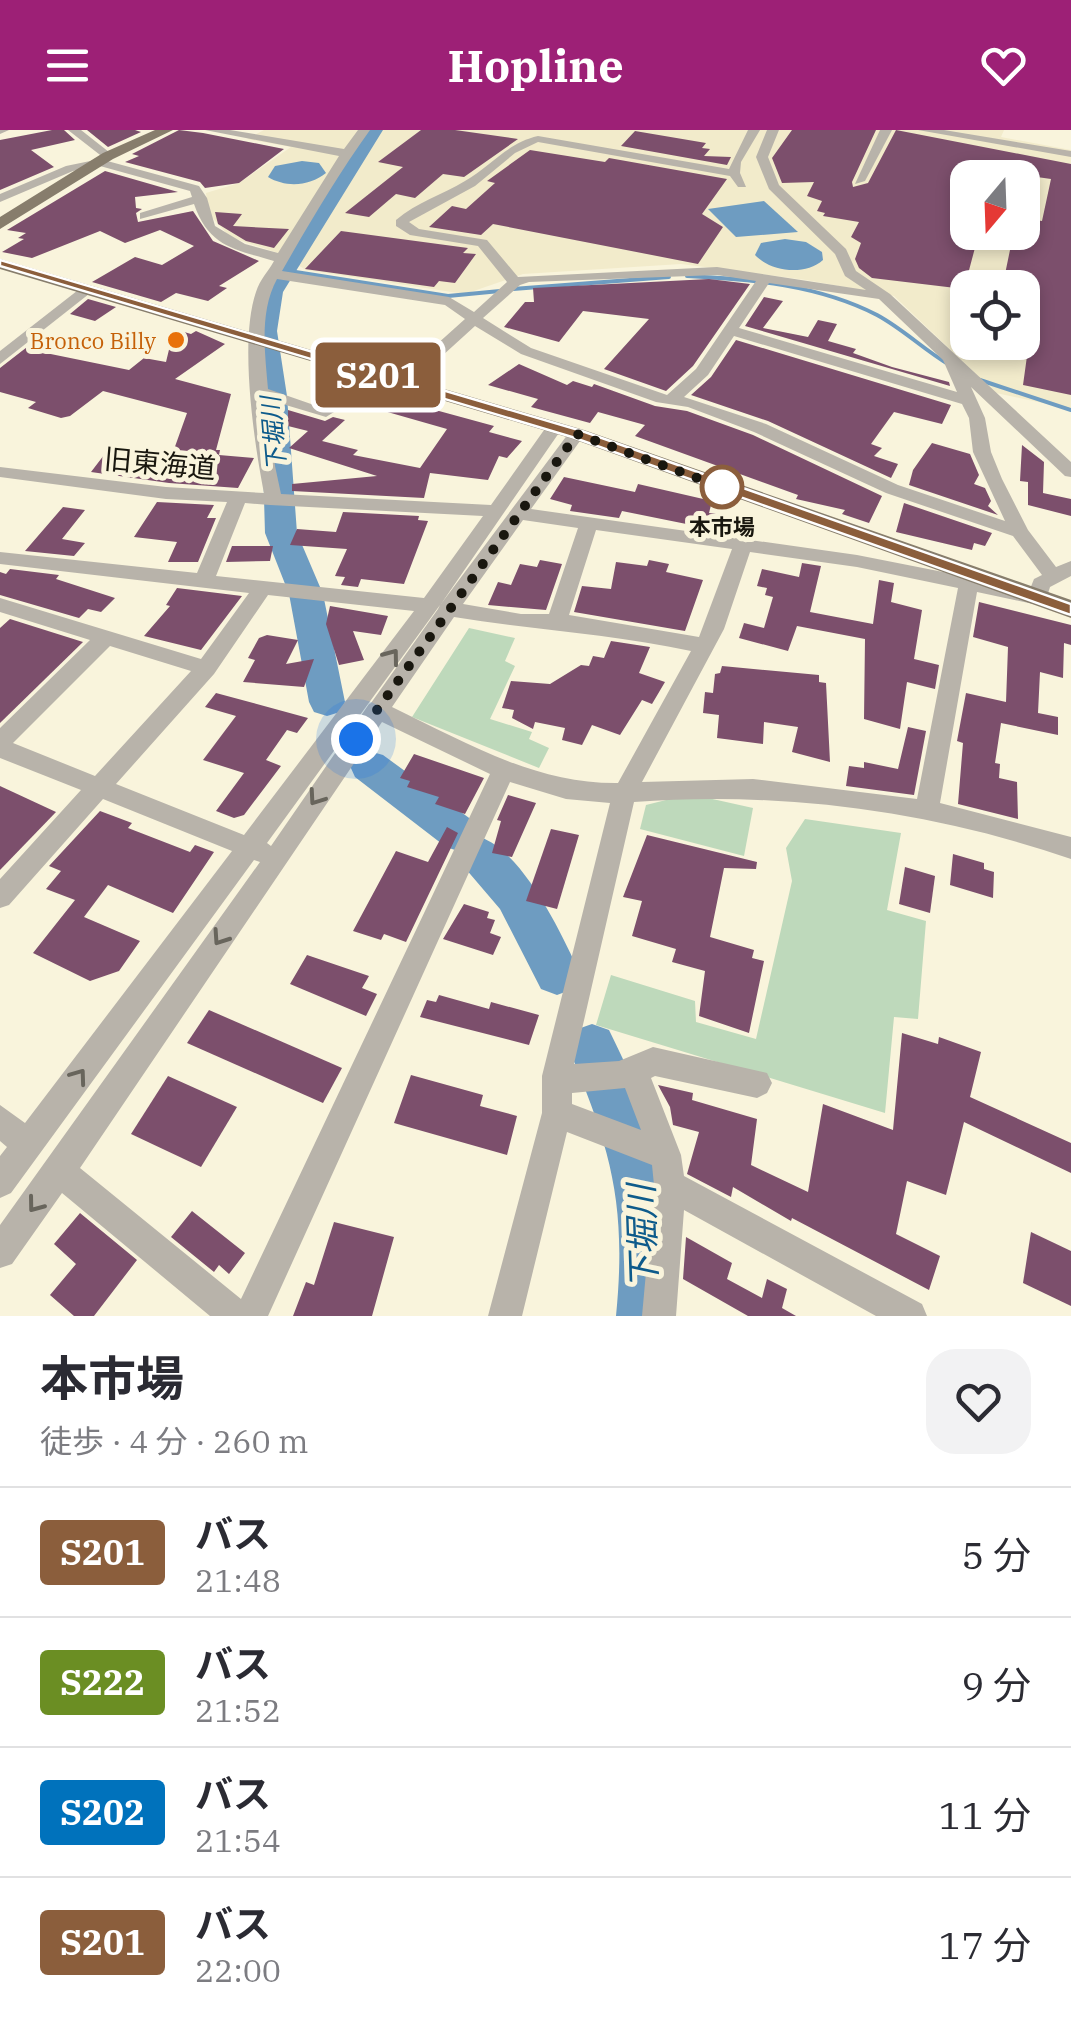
<!DOCTYPE html>
<html lang="ja">
<meta charset="utf-8">
<style>
:root{--surface:#fff;--page:#f2f2f3;--text:#2b2b33;--muted:#7c7c81;--line:#e1e1e2;--accent:#9d2076}
body{margin:0;font-family:"IBM Plex Serif","Noto Sans JP",serif;background:var(--page);color:var(--text);height:100vh;display:flex;flex-direction:column;font-size:38px;white-space:nowrap}
*{box-sizing:border-box;margin:0}
p{font-size:32px;color:var(--muted)}
.icon{flex:none;width:55px;height:55px;fill:none;stroke:currentColor;stroke-width:2;stroke-linecap:round;stroke-linejoin:round}
.map{position:relative;height:1186px;overflow:hidden}
.side{display:flex;flex-direction:column;background:var(--surface);flex:1}
.side>*{flex:none}
.badge{padding:0 20px;border-radius:8px;font-size:35px;line-height:65px}
.needle{width:65px;rotate:199deg}
.buttons{position:absolute;left:950px;top:30px;display:grid;gap:20px}
.buttons a{display:grid;place-items:center;width:90px;height:90px;border-radius:20px;background:var(--surface);box-shadow:0 5px 15px #0003;font-size:50px}
.you{position:absolute;width:50px;height:50px;margin:-25px;border:8px solid #fff;border-radius:50%;background:#1a73e8;box-shadow:0 0 0 15px #1a73e833}
.map>.badge{position:absolute;translate:-50% -50%;box-shadow:0 0 0 5px #fff}
.round{display:grid;place-items:center;flex:none;width:105px;height:105px;border-radius:30px;background:var(--page)}
.head{display:flex;align-items:center;justify-content:space-between;height:170px;padding:0 40px}
h1{font-size:48px;font-weight:700;line-height:75px}
ul{padding:0;list-style:none}
li{display:flex;align-items:center;gap:30px;height:130px;padding:0 40px;border-top:2px solid var(--line)}
li div{flex:1}
li b{display:block;font-size:38px}
li em{font-style:normal}
li .badge{min-width:110px;font-weight:700;text-align:center}
header{display:flex;justify-content:space-between;align-items:center;height:130px;padding:0 40px;background:var(--accent);color:#fff;font-size:45px;font-weight:700}
.map>svg:first-child{display:block}
</style>
<header><svg class="icon" aria-label="menu" viewBox="0 0 24 24"><path d="M4 6h16M4 12h16M4 18h16"/></svg>Hopline<svg class="icon" aria-label="heart" viewBox="0 0 24 24"><path d="M12 20l-8-8c-3-5 5-10 8-4 3-6 11-1 8 4z"/></svg></header>
<div class="map">
<svg width="1071" height="1186" viewBox="0 0 1071 1186">
<rect width="100%" height="100%" fill="#f9f4dc"/>
<path fill="#f2ebcb" fill-rule="evenodd" d="M264,0h740l-3,7 70,13v259l-75,-16 -102,-97 -88,-16 -125,-16 -158,10 -58,20 -159,-24 -28,-17 -48,-16 -22,-24 -2,-20 33,-10 52,-36 -44,-8zM968,48h54v54h-54zM968,158h54v54h-54z"/>
<g fill="#bed9bb">
<polygon points="469,498 515,508 505,531 515,536 490,589 532,602 529,609 549,618 539,638 412,587"/>
<polygon points="690,664 753,678 744,726 640,699 646,675"/>
<polygon points="805,689 901,703 887,780 926,791 918,889 894,887 885,983 596,895 611,845 695,871 696,892 756,909 792,751 786,718"/>
</g>
<g fill="#6e9cc1">
<path d="M302,31l17,2 7,10c-16,13 -40,15 -58,4l7,-11z"/>
<polygon points="764,71 798,102 736,107 708,79"/>
<path d="M785,109l21,3 16,10 1,8c-18,16 -52,12 -68,-5l6,-12z"/>
</g>
<g fill="none" stroke-linecap="round" stroke-linejoin="round">
<g stroke="#6e9cc1" stroke-width="4">
<polyline points="283,140 448,166 500,161"/>
<path d="M687,146c64,3 132,9 190,39 26,14 46,34 71,49"/>
<polyline points="513,159 669,147"/>
<polyline points="977,249 1071,280"/>
</g>
<g fill="#6e9cc1" fill-rule="evenodd">
<polygon points="365,0 383,0 283,162 277,201 287,266 297,403 323,464 345,572 340,582 327,586 314,582 309,572 289,464 265,403 261,266 253,201 259,162"/>
<path d="M369,621l14,4 93,68 4,14c43,15 82,97 100,137l-7,15 -16,6 -16,-6 -41,-80 -35,-41 -4,-16 -15,-5 -91,-70 -5,-11 5,-11z"/>
<path d="M592,894l17,6c51,103 72,171 63,286h-56c11,-112 -5,-167 -48,-269l7,-17z"/>
</g>
</g>
<g fill="#7c4f6c" fill-rule="evenodd">
<polygon points="52,0 64,0 75,10 31,20 54,37 0,60 0,10"/>
<polygon points="87,0 135,0 141,2 108,17"/>
<polygon points="179,0 203,3 284,19 239,53 205,58 200,52 125,32 139,26 132,24"/>
<polygon points="421,0 455,0 518,9 464,47 443,44 415,68 396,64 369,87 345,83 403,37 378,32"/>
<path d="M792,0h84l-24,52 1,5 15,-4 28,-53 175,34v231l-48,-10 14,-101 -33,-5 6,-29 -34,-6 -12,45 -92,-11 -13,-10 -4,-9 6,-16 -10,-6 8,-15 -36,-6 2,-3 -8,-2 5,-10 -15,-5 7,-14 -32,1 -10,-25zM1001,42l50,7 -9,42 -20,-3v14h-54v-54h23z"/>
<polygon points="635,1 706,13 702,18 710,19 704,26 731,27 727,35 621,16"/>
<polygon points="530,20 605,32 609,28 727,49 702,84 723,97 698,134 493,94 481,105 429,97 452,76 466,79 495,53 487,51"/>
<polygon points="105,41 178,62 135,67 136,78 142,79 136,83 138,92 193,81 213,111 259,131 219,156 227,158 208,171 176,163 161,172 92,152 135,127 162,135 194,116 160,100 125,113 100,101 32,128 2,122 24,109 18,108 26,103 7,100"/>
<polygon points="215,82 242,84 233,96 289,99 274,118 246,111 218,94"/>
<polygon points="341,101 468,118 463,123 476,124 455,153 439,151 434,157 305,139"/>
<polygon points="709,149 750,154 693,236 666,261 604,239 649,189 583,181 559,212 504,197 525,172 534,172 533,158"/>
<polygon points="764,167 783,171 763,198 808,207 818,190 837,194 828,211 856,219 853,223 892,237 949,252 950,256 745,196"/>
<polygon points="88,169 116,177 95,191 70,184"/>
<polygon points="174,199 191,204 196,201 225,214 175,249 231,264 216,320 220,320 219,325 254,328 238,358 169,353 91,342 104,325 167,339 187,283 103,261 70,286 61,288 28,278 36,272 0,262 0,238 40,207 45,209 40,213 44,214 36,221 129,240 144,228 166,232"/>
<polygon points="736,210 951,275 942,294 894,282 871,314 882,318 874,326 898,334 891,348 768,291 691,265 711,247"/>
<polygon points="519,234 567,255 573,251 592,257 594,254 655,276 687,281 753,305 882,366 869,393 842,384 845,380 796,369 798,365 635,306 645,295 598,282 590,293 531,277 538,269 488,255"/>
<polygon points="373,263 494,296 489,302 522,311 507,328 499,326 488,350 430,343 424,368 292,361 292,354 377,346 289,318 308,301 288,296 288,280 325,291 333,287 345,290 322,311 358,320 353,325 420,338 447,299 370,277"/>
<polygon points="932,313 970,324 979,345 974,354 985,358 991,371 988,376 998,385 909,355 913,340"/>
<polygon points="1022,315 1044,332 1043,363 1071,369 1071,386 1028,375 1028,352 1020,351"/>
<polygon points="564,347 635,362 638,354 712,371 709,383 730,386 726,402 622,381 619,388 570,381 572,375 550,369"/>
<polygon points="157,372 214,375 207,388 216,388 198,432 168,432 177,412 134,407"/>
<polygon points="904,373 992,403 985,416 974,413 972,420 896,402"/>
<polygon points="63,377 85,380 62,409 85,413 74,426 25,421"/>
<polygon points="343,382 419,386 418,390 428,391 404,454 361,449 358,457 341,455 345,447 335,446 347,419 290,415 297,399 336,402"/>
<polygon points="232,416 273,416 270,431 226,432"/>
<polygon points="540,430 562,434 546,480 488,475 498,452 511,455 520,434 537,437"/>
<polygon points="649,430 669,434 666,442 703,450 685,501 574,482 582,456 611,459 616,432 647,436"/>
<polygon points="802,433 821,436 810,482 873,494 879,450 894,453 891,472 922,480 914,529 939,535 935,559 907,552 900,599 864,589 865,509 797,496 788,521 739,508 744,493 764,498 773,467 765,465 767,458 757,456 762,439 799,447"/>
<polygon points="10,439 59,445 56,449 115,468 101,482 88,479 79,488 0,465 0,442 6,444"/>
<polygon points="177,458 242,466 201,520 144,506 170,476 166,475"/>
<polygon points="979,472 1071,495 1071,515 1064,513 1063,548 1040,542 1038,583 1058,587 1058,605 1001,593 995,633 1000,634 999,648 1017,652 1018,689 958,674 963,613 957,611 966,563 1006,572 1008,517 973,507"/>
<polygon points="330,476 388,486 381,505 353,501 364,530 339,535 326,494"/>
<polygon points="10,489 83,512 0,593 0,498"/>
<polygon points="267,505 298,510 286,534 314,529 304,557 243,552 255,530 248,528 259,508"/>
<polygon points="611,511 650,517 639,543 665,552 652,574 642,570 620,605 592,595 582,615 562,610 565,598 535,592 533,599 512,588 514,580 502,578 511,551 550,554 581,535 589,536 593,526 604,528"/>
<polygon points="722,536 819,545 819,552 826,553 830,632 792,622 798,597 764,592 763,614 717,608 719,585 703,583 705,562 713,563 715,544 720,543"/>
<polygon points="216,563 308,588 297,603 287,600 266,630 281,636 244,685 234,688 216,681 244,643 203,630 236,586 205,577"/>
<polygon points="908,597 926,601 914,665 846,656 849,636 864,638 864,632 898,639"/>
<polygon points="414,624 484,648 465,684 435,674 439,667 407,657 410,651 400,648"/>
<polygon points="0,656 56,682 0,740"/>
<polygon points="508,665 536,673 512,727 492,723 501,691 497,690"/>
<polygon points="100,681 132,693 128,698 190,722 195,715 214,722 173,783 108,755 84,787 140,811 119,841 90,851 33,823 75,770 46,759 61,741 49,736"/>
<polygon points="447,697 458,703 406,812 384,804 381,810 353,801 396,721 428,732"/>
<polygon points="551,699 579,705 557,779 526,771"/>
<polygon points="647,705 757,732 756,739 724,738 710,807 754,820 752,828 764,831 749,903 699,886 705,841 672,832 676,819 632,806 642,771 623,767"/>
<polygon points="953,724 984,733 984,739 994,742 993,768 950,755"/>
<polygon points="905,737 935,746 930,783 899,774"/>
<polygon points="464,774 489,782 487,788 495,790 490,803 501,807 493,825 443,809"/>
<polygon points="307,825 369,846 362,858 377,864 366,886 290,854"/>
<polygon points="439,865 489,879 491,872 539,885 529,915 420,887 427,870 436,872"/>
<polygon points="209,880 342,938 323,973 187,913"/>
<polygon points="902,903 938,914 939,907 981,922 970,967 1071,1013 1071,1043 964,992 946,1065 907,1051 896,1104 940,1126 929,1160 792,1088 791,1091 733,1057 731,1067 687,1044 699,1002 673,995 670,977 658,955 693,963 692,970 757,989 751,1035 808,1062 823,974 893,1000"/>
<polygon points="411,945 483,965 480,976 517,986 507,1025 394,993"/>
<polygon points="168,946 237,977 201,1037 131,1004"/>
<polygon points="192,1081 245,1123 229,1144 219,1135 214,1142 171,1107"/>
<polygon points="80,1083 137,1130 94,1186 74,1186 50,1165 76,1134 54,1114"/>
<polygon points="334,1092 394,1107 372,1186 293,1186 306,1152 314,1155"/>
<polygon points="1031,1102 1071,1121 1071,1176 1023,1153"/>
<polygon points="686,1107 732,1133 727,1149 762,1168 767,1149 787,1159 782,1178 796,1186 748,1186 683,1149"/>
</g>
<g fill="none" stroke-linecap="round" stroke-linejoin="round">
<g fill="#b8b3aa" fill-rule="evenodd">
<polygon points="0,0 9,0 0,4"/>
<polygon points="68,0 81,0 114,26 104,28"/>
<path d="M205,0h25l114,19 14,-19h12c-31,43 -60,92 -88,141l167,26 25,15 33,-30 -29,-36 -68,-11 -14,-9v-6c21,-18 46,-25 69,-39 26,-15 42,-38 73,-45l191,33 19,-39h12l-19,32 -1,11 6,14h-8l-8,-11 -192,-34 -23,11 -40,33 -66,36 10,7 68,11 31,37 199,-10 149,23 -21,-14 -10,-22 -66,-65 -13,-32 11,-27h12l-11,27 11,28 67,64 10,22 34,23 181,168v15l-6,-1 -94,-89 14,31 6,34 11,27 26,51 28,37 15,-6v15l-21,11 -5,16 -7,2 -61,-13 -37,211 131,34v22c-140,-48 -288,-68 -437,-57l-60,262 45,-3 34,-14 114,26 5,10 -5,10 -10,5 -102,-22 -4,2 30,77 3,21 238,128 5,12h-51l-192,-106 -8,106h-34l12,-131 -2,-20 -85,-33 -45,184h-34l54,-203v-37l68,-273 -44,-4 -56,-17 -242,534h-58l-148,-123 -50,71 -12,4v-43l260,-363 -6,-2 -243,333 -11,5v-42l7,-9 -7,-6v-36l25,18 207,-272 -129,-52 -94,106 -9,3v-29l81,-89 -81,-32v-30l90,-88 -90,-28v-14l201,61 48,-66 -249,-29v-12l197,21 30,-71 -61,-3 -166,-22v-10l166,20 98,6c-10,-51 -25,-152 -8,-201 4,-13 12,-20 18,-31 -40,-12 -65,-14 -80,-57l-54,15v-6l52,-16 -2,-6 -90,-25 -27,5 -73,31v-8l66,-28 34,-7 99,27 8,12 8,28 30,18 33,9 61,-97zM717,145l39,6 -60,88 -29,26 -136,-47 -48,-30 37,-33 9,-3zM277,149l168,26 20,14 -68,61v6h12l66,-60 46,28 135,48 32,5 66,25 132,61 127,43 29,39 -8,4 -4,10 -173,-34 -326,-46 54,-75 -8,-5 -6,1 -130,174 122,-177 -2,-4h-12l-58,82 -210,-11 -6,-28 -6,-66 57,17 8,-5 -66,-23c-3,-36 -9,-77 9,-110zM769,153l110,16 64,61 14,32 -218,-64zM734,206l228,68 7,14 4,34 32,69 -107,-36 -132,-61 -82,-27 24,-22zM245,373l25,2 213,11 -59,82 -208,-22zM523,390l55,8 -29,86h-28l-58,-10zM596,400l136,19 -33,88 -130,-22zM750,422l107,15 101,21 -41,211 -164,-20 -111,3 82,-153zM268,465l146,16 -170,224 -128,-51 98,-110zM440,475l-2,4 -67,94 -2,1 -98,142 -4,-3zM454,487c79,13 158,17 237,34l-73,132c-83,1 -153,-41 -226,-76zM110,516l81,25 -96,105 -82,-33zM382,592l108,52 -249,525 -161,-131zM625,958l16,42 -69,-26v-11z"/>
<polygon points="880,0 892,0 865,51 855,54"/>
<polygon points="918,0 944,0 1071,21 1071,27"/>
<polygon points="82,157 94,160 0,234 0,221"/>
</g>
<g fill="#877d6c" fill-rule="evenodd">
<polygon points="155,0 173,0 113,29 0,99 0,87 103,23"/>
<polygon points="0,129 584,300 1071,470 1071,488 570,308 0,139"/>
</g>
</g>
<defs><path id="oneway-chevron" d="M-2-3.5L2.5 0L-2 3.5" fill="none" stroke-width="1.6" stroke-linecap="round" stroke-linejoin="round" transform="scale(2.5)"/></defs>
<g stroke="#68655c">
<use href="#oneway-chevron" transform="translate(392 526) rotate(-53)"/>
<use href="#oneway-chevron" transform="translate(316 668) rotate(125)"/>
<use href="#oneway-chevron" transform="translate(220 808) rotate(124)"/>
<use href="#oneway-chevron" transform="translate(79 946) rotate(-54)"/>
<use href="#oneway-chevron" transform="translate(35 1075) rotate(127)"/>
</g>
<polygon fill="#8b5e3c" stroke="#fff" stroke-width="2.5" points="0,130 582,301 1071,474 1071,485 1065,483 572,307 0,136"/>
<g fill="none" stroke-linecap="round" stroke-linejoin="round">
<polyline stroke="#19170f" stroke-width="10" stroke-dasharray="0 18" points="356,609 577,304 722,357"/>
</g>
<circle fill="#e8710a" stroke="#f9f4dc" stroke-width="4" cx="176" cy="210" r="10"/>
<circle fill="#fff" stroke="#8b5e3c" stroke-width="5" cx="722" cy="357" r="20"/>
<g text-anchor="middle" dominant-baseline="central" stroke-width="10" stroke-linejoin="round" paint-order="stroke">
<g font-size="22" fill="#c56008" stroke="#f9f4dc" text-anchor="end">
<text x="156" y="210">Bronco Billy</text>
</g>
<g font-size="22" font-weight="bold" fill="#19170f" stroke="#f9f4dc">
<text x="722" y="396">本市場</text>
</g>
<g font-size="25" font-style="italic" fill="#0e5b8b" stroke="#f9f4dc">
<text transform="translate(273 304) rotate(-95)">下堀川</text>
</g>
<g font-size="28" fill="#19170f" stroke="#f9f4dc">
<text transform="translate(160 333) rotate(5)">旧東海道</text>
</g>
<g font-size="35" font-style="italic" fill="#0e5b8b" stroke="#f9f4dc">
<text transform="translate(642 1107) rotate(-92)">下堀川</text>
</g>
</g>
</svg>
<div class="buttons">
<a><svg class="needle" viewBox="-14 -14 28 28"><path d="M0-13l5 13h-10z" fill="#e53935"/><path d="M0 13l5-13h-10z" fill="#7c7c81"/></svg></a>
<a><svg class="icon" aria-label="locate" viewBox="0 0 24 24"><circle cx="12" cy="12" r="6"/><path d="M12 2v4M12 18v4M2 12h4M18 12h4"/></svg></a>
</div>
<div class="you" style="left:356px;top:609px"></div>
<b class="badge" style="left:378px;top:245px;background:#8b5e3c;color:#fff">S201</b>
</div>
<section class="side">
<div class="head"><div><h1>本市場</h1><p>徒歩 · 4 分 · 260 m</p></div><a class="round"><svg class="icon" aria-label="heart" viewBox="0 0 24 24"><path d="M12 20l-8-8c-3-5 5-10 8-4 3-6 11-1 8 4z"/></svg></a></div>
<ul>
<li><span class="badge" style="background:#8b5e3c;color:#fff">S201</span><div><b>バス</b><p>21:48</p></div><em>5 分</em></li>
<li><span class="badge" style="background:#6b8e23;color:#fff">S222</span><div><b>バス</b><p>21:52</p></div><em>9 分</em></li>
<li><span class="badge" style="background:#0072bc;color:#fff">S202</span><div><b>バス</b><p>21:54</p></div><em>11 分</em></li>
<li><span class="badge" style="background:#8b5e3c;color:#fff">S201</span><div><b>バス</b><p>22:00</p></div><em>17 分</em></li>
</ul>
</section>
